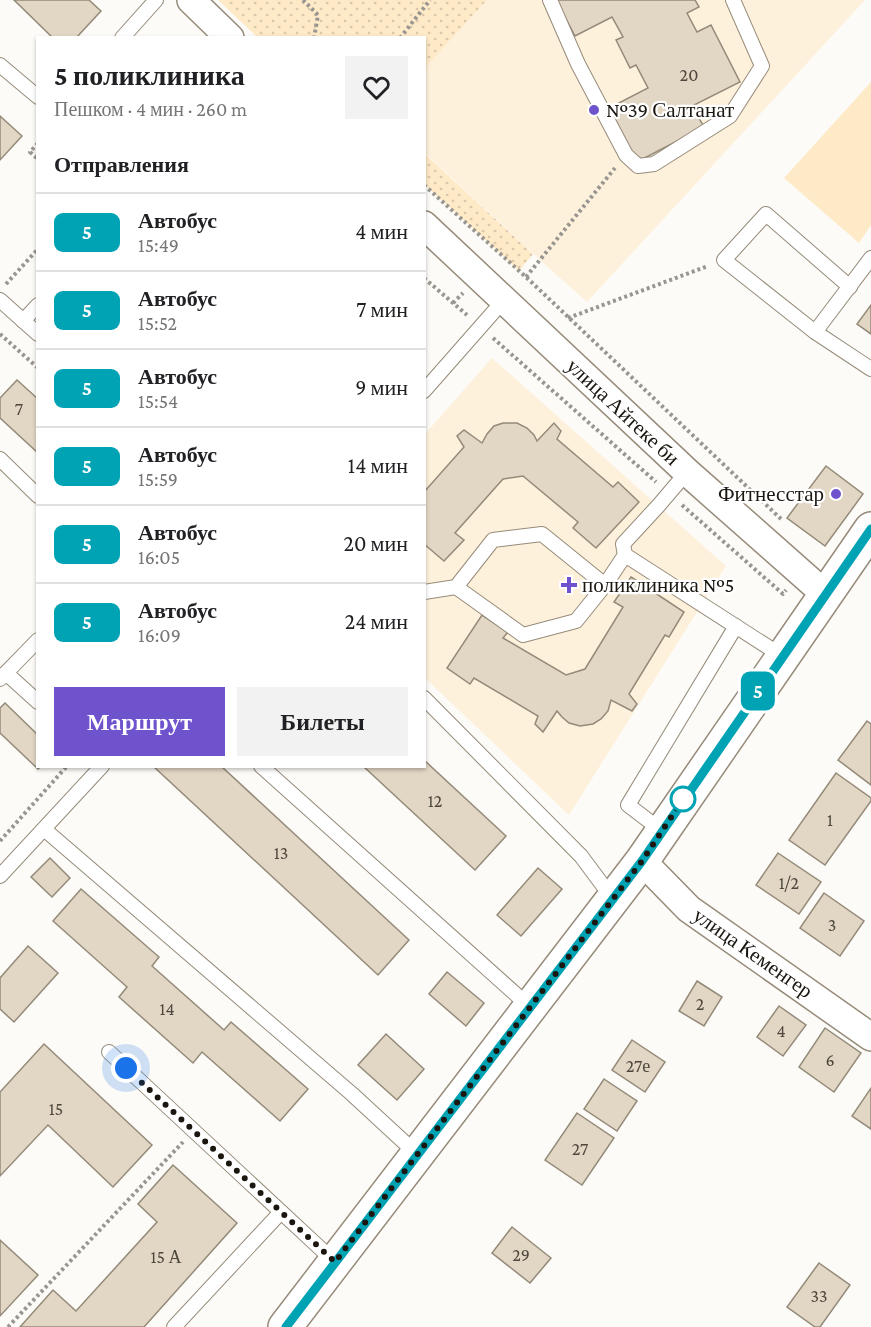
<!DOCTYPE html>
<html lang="ru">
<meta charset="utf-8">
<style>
:root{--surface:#fff;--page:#f2f2f2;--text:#202124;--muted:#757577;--line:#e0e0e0;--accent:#6f53cd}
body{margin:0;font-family:"Crimson Pro",serif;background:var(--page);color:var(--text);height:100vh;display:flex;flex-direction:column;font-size:22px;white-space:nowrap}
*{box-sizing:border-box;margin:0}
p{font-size:20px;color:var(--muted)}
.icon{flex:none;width:33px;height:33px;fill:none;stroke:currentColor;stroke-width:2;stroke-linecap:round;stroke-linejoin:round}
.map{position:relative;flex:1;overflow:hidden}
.sheet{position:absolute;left:36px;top:36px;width:390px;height:732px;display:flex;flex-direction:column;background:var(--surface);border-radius:0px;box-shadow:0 2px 4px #0004}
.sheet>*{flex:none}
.badge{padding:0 12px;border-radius:9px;font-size:21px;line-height:39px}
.you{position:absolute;width:30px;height:30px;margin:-15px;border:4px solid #fff;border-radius:50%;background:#1a73e8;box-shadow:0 0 0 9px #1a73e833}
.map>.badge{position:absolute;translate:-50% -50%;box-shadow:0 0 0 3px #fff}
h2{padding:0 18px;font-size:22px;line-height:54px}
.round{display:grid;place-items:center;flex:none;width:63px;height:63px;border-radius:0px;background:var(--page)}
.head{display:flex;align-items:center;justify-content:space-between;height:102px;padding:0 18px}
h1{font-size:28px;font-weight:700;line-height:45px}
.cta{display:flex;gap:12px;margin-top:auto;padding:12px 18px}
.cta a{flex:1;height:69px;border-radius:0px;background:var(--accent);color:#fff;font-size:24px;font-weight:700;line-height:69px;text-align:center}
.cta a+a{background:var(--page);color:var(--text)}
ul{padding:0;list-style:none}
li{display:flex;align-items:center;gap:18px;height:78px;padding:0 18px;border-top:2px solid var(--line)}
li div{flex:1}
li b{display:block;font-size:22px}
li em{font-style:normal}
li .badge{min-width:66px;font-weight:700;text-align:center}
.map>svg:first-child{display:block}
</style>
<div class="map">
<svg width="871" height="1327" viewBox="0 0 871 1327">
<defs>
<pattern id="grass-dots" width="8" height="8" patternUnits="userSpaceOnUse" patternTransform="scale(1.5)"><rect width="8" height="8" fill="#ffeac8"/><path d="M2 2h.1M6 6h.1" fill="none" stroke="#dac8ab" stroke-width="1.8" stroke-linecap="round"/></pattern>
</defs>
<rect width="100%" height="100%" fill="#fdfbf7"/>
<g fill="#fef1dc">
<polygon points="487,0 865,0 587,302 540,260 425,153 424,68"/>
<polygon points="492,358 726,566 569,815 425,678 425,434"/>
</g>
<g fill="url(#grass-dots)">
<polygon points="218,0 487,0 425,68 424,38 257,37"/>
<polygon points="424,153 533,254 519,271 425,185"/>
</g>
<polygon fill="#ffeac8" points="871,82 871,225 859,243 784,178"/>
<g fill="#e2d6c4" stroke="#948a79" stroke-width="1.5">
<polygon points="14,0 89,0 101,11 76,38 53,38"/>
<polygon points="556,0 695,0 699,7 687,13 697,32 711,25 740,82 692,106 704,127 637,162 609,108 648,88 636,65 630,68 616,40 623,37 612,17 575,36"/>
<polygon points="0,116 22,136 0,160"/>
<polygon points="871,305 871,334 857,324"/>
<polygon points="17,380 38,399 38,453 0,418 0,398"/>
<polygon points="503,423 517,423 527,428 534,435 537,441 554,423 561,431 557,439 613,487 618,482 639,502 596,548 573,528 578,522 523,476 503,479 455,533 464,540 444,561 424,544 424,492 464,447 457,436 464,430 482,443 487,434 494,426"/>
<polygon points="826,466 863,494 825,546 787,518"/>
<polygon points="631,577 684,612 669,637 665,635 629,694 637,704 632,711 611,700 608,711 601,719 593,724 580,726 569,723 562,717 557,711 543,732 535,724 538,716 474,678 470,684 447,668 482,615 508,632 503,638 566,675 585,669 623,607 614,602"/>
<polygon points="5,703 38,735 38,766 41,766 38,769 0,733 0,708"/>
<polygon points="867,721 871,724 871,785 838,760"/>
<polygon points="424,760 506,836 475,870 363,766 424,766"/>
<polygon points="153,766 221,766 409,940 378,975"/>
<polygon points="836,773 871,798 871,801 825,865 789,840"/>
<polygon points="778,853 821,882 799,914 756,885"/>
<polygon points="50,858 70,878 52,897 31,877"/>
<polygon points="538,868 562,889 521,936 497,915"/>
<polygon points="81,889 159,957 152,966 224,1030 231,1022 308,1089 280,1121 202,1052 193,1063 119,997 127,987 53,921"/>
<polygon points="824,893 864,921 840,956 800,928"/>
<polygon points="28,946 58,973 14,1022 0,1009 0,978"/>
<polygon points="447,972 484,1003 466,1026 429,994"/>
<polygon points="697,981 722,997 704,1026 679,1011"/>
<polygon points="779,1006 806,1025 783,1056 757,1037"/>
<polygon points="825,1028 861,1053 834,1092 799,1067"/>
<polygon points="386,1034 424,1069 397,1100 358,1065"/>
<polygon points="632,1040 665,1062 645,1092 612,1070"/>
<polygon points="44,1044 152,1145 113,1187 48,1125 0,1176 0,1092"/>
<polygon points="604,1079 637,1101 617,1131 584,1109"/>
<polygon points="871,1088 871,1129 852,1116"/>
<polygon points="577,1113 614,1138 582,1185 545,1160"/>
<polygon points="173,1165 237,1223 144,1327 20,1327 53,1290 76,1311 157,1222 138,1204"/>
<polygon points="512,1227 551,1258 530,1283 492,1253"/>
<polygon points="0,1240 38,1275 0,1316"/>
<polygon points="819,1263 850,1285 820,1327 815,1327 787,1307"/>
</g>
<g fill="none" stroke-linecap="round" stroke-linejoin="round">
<g stroke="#968b7a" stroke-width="16">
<g id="service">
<polyline points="550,0 578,64 626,155 638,166 654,164 730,116 762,66 733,0"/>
<polyline points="122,38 156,0"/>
<polyline points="0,65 38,97"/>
<polyline points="850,287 766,214 724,260 815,332 871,369"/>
<polyline points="0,300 38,334"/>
<polyline points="23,321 38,305"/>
<polyline points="815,332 871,258"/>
<polyline points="424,391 504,300"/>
<polyline points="0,459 38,496"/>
<polyline points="625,555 623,544 659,505 687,472"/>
<polyline points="456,587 523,635 576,621 605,585"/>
<polyline points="424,592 456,587 493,540 542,534 605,585 625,555 782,656"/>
<polyline points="6,673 38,702"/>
<polyline points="0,679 38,640"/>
<polyline points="424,698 581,856 613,899"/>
<polyline points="261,766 530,1007"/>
<polyline points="44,829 352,1094 417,1154"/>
<polyline points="662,831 628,805 736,626"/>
<polyline points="0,876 102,766"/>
<polyline points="109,1052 335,1262"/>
<polyline points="174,1327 281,1212"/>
</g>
</g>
<g stroke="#968b7a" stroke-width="30">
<g id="minor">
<polyline points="191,0 230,38"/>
<polyline points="424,225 687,472 825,594"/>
<polyline points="642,861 689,909 871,1037"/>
</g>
</g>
<g stroke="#968b7a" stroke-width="36">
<polyline id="tertiary" points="285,1327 642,861 871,529"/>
</g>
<g stroke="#999691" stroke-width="4" stroke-dasharray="3 3" stroke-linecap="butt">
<polyline points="303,0 318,15 314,38"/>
<polyline points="400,38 430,0"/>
<polyline points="38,143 30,152 38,159"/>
<polyline points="424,185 526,277 781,519"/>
<polyline points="526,277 615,168"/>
<polyline points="424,278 467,315"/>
<polyline points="6,284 38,249"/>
<polyline points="453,303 463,293"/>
<polyline points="568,318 708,266"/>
<polyline points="0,334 38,368"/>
<polyline points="493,338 656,482"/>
<polyline points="682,505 783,594 786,590"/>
<polyline points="0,841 67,766"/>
<polyline points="8,1327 183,1142"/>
</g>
<use href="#service" stroke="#fff" stroke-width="14"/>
<use href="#minor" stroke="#fff" stroke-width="27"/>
<use href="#tertiary" stroke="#fff" stroke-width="33"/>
</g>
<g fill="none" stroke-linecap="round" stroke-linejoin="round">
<g stroke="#fff" stroke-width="14">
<polyline id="line" points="286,1327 642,861 871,529"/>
</g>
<use href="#line" stroke="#00a3b4" stroke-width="9"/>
<polyline stroke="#1b1710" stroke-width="6" stroke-dasharray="0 10.8" points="126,1068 335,1262 642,861 686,795 683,799"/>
</g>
<g fill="#6f53cd" stroke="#fff" stroke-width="2">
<circle cx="594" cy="110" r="6"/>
<circle cx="836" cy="494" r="6"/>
<path d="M566 576h6v6h6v6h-6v6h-6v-6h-6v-6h6z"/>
</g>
<circle fill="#fff" stroke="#00a3b4" stroke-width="3" cx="683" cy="799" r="12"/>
<g text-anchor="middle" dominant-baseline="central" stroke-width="4.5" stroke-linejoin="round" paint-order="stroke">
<g font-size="18" fill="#4d473d">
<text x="689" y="75">20</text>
<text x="19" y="409">7</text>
<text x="435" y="801">12</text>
<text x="830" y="820">1</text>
<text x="281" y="853">13</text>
<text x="789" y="883">1/2</text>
<text x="832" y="925">3</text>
<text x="700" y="1004">2</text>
<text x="167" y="1009">14</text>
<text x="781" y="1031">4</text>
<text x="830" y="1060">6</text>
<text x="638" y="1066">27е</text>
<text x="56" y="1109">15</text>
<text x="580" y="1149">27</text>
<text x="521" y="1255">29</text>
<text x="166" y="1257">15 А</text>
<text x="819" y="1296">33</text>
</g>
<g font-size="21" fill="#1b1710" stroke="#fff" text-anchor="start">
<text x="606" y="110">№39 Салтанат</text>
<text x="824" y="494" text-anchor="end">Фитнесстар</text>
<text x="582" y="585">поликлиника №5</text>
</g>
<g font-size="21" fill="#1b1710" stroke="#fff">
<text transform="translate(623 412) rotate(43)">улица Айтеке би</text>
<text transform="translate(753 953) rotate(35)">улица Кеменгер</text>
</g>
</g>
</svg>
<div class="you" style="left:126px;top:1068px"></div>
<b class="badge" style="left:758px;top:691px;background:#00a3b4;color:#fff">5</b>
<section class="sheet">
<div class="head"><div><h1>5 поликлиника</h1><p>Пешком · 4 мин · 260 m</p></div><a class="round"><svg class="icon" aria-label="heart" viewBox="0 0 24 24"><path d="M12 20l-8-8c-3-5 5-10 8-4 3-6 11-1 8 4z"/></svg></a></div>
<h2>Отправления</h2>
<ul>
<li><span class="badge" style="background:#00a3b4;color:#fff">5</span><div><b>Автобус</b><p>15:49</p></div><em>4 мин</em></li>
<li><span class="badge" style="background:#00a3b4;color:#fff">5</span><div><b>Автобус</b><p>15:52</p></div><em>7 мин</em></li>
<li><span class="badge" style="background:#00a3b4;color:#fff">5</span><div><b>Автобус</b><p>15:54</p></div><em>9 мин</em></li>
<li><span class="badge" style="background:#00a3b4;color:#fff">5</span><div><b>Автобус</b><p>15:59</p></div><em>14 мин</em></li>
<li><span class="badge" style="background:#00a3b4;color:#fff">5</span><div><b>Автобус</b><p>16:05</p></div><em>20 мин</em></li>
<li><span class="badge" style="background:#00a3b4;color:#fff">5</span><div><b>Автобус</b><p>16:09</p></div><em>24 мин</em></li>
</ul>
<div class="cta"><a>Маршрут</a><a>Билеты</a></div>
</section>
</div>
